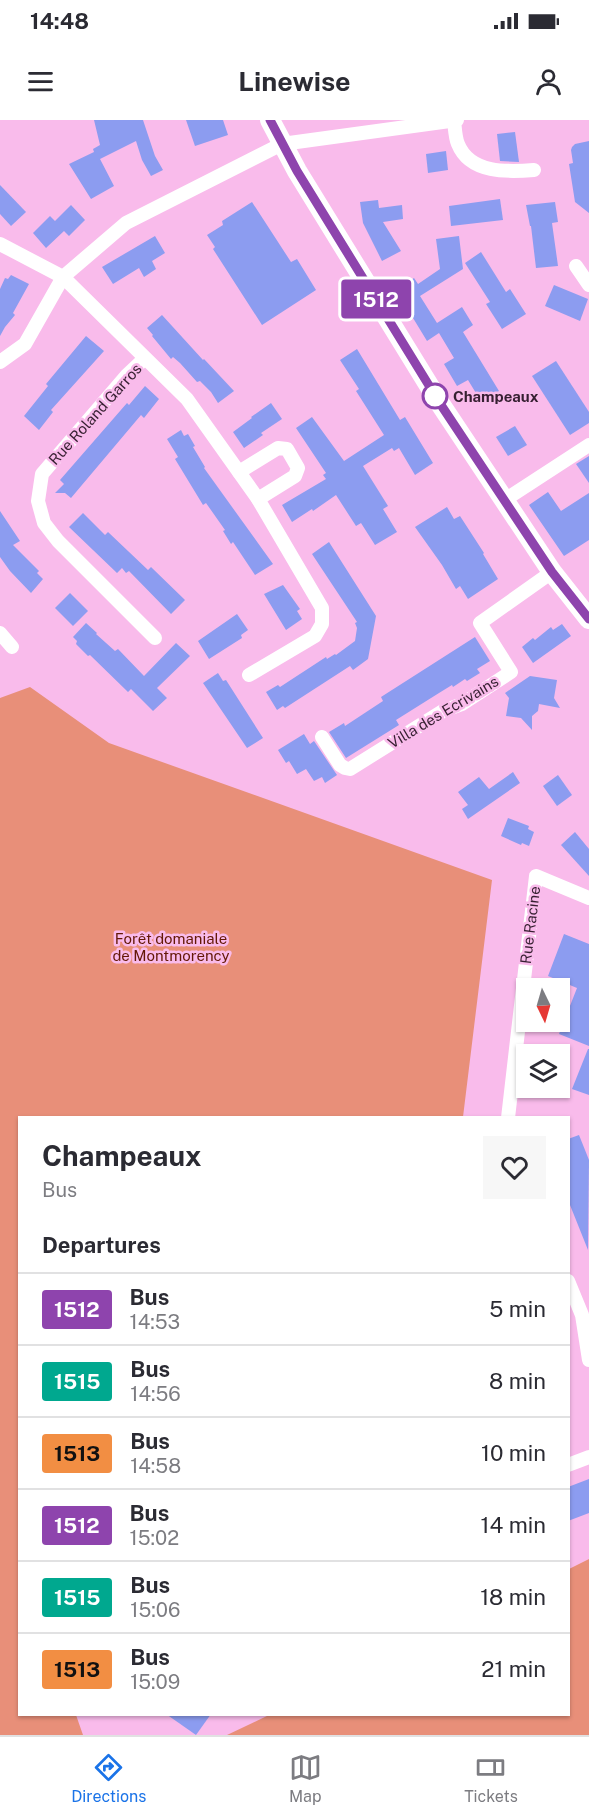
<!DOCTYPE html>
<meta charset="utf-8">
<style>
:root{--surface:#fff;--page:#f7f7f7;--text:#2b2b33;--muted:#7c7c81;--line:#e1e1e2;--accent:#1a73e8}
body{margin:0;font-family:"Public Sans",sans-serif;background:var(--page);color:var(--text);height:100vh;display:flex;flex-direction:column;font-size:22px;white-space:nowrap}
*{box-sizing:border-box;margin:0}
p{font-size:20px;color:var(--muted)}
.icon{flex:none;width:33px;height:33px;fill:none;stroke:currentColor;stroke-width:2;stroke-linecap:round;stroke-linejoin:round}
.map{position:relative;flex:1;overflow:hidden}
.sheet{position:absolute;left:18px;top:996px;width:552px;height:600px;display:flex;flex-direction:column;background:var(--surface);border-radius:0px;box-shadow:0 2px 4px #0004}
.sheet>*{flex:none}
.badge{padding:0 12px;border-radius:4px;font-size:21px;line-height:39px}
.needle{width:39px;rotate:175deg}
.fabs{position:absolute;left:516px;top:858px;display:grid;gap:12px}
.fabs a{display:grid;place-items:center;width:54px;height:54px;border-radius:0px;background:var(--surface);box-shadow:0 2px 4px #0004;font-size:30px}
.map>.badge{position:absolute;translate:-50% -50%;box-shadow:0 0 0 3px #fff}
h2{padding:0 24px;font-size:22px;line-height:54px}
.round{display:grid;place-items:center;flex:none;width:63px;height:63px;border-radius:0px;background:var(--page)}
.overview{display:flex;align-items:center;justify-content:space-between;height:102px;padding:0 24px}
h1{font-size:28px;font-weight:700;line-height:45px}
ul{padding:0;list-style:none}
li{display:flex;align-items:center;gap:18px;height:72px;padding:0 24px;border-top:2px solid var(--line)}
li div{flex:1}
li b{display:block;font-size:22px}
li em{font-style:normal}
li .badge{min-width:66px;font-weight:700;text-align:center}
.status{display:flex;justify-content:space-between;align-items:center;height:42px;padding:0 30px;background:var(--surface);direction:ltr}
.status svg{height:16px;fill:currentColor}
header{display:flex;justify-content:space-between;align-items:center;height:78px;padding:0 24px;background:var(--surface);font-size:27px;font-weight:700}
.tabs{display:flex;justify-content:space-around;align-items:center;height:84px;border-top:2px solid var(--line);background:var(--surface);font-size:16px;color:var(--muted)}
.tabs a{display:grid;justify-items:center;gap:3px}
.tabs .current{color:var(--accent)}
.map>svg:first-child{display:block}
</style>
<div class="status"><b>14:48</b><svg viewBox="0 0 49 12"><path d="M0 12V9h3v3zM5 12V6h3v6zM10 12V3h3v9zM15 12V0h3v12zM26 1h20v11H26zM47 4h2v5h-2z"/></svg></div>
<header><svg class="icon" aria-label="menu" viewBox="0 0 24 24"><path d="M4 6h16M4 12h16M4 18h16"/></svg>Linewise<svg class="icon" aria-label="person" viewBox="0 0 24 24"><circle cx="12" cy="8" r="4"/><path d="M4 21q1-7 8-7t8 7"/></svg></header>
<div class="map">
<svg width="589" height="1615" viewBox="0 0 589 1615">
<rect width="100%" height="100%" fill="#f9bbeb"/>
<g fill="#e88f79">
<polygon points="30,567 109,623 492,760 463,997 20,998 20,1594 76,1595 83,1615 0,1615 0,578"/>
<polygon points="589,1439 589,1615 227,1615 269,1595 568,1594 569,1449"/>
</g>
<g fill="#8c9cf0">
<polygon points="94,0 143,0 155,36 163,50 151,56 142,40 136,21 100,39 114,66 91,79 69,44 94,32 93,29 100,25"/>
<polygon points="186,0 223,0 228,15 195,26"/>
<polygon points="515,12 519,42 500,41 497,14"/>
<polygon points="589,21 589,93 575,82 569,44 573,43 571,30 572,27 575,24"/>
<polygon points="446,31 448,50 428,53 426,34"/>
<polygon points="0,65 26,92 11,106 0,94"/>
<polygon points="500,79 503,100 451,106 449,86"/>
<polygon points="378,80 379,88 402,85 403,99 383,102 401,131 382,141 363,103 360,82"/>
<polygon points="252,82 291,142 297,139 316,170 262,205 213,129 215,127 207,115 223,105 222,101"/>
<polygon points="555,82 558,102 552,103 558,146 536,148 531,106 530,106 526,85"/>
<polygon points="71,85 85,100 69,116 64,111 46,128 33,113 50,96 55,101"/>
<polygon points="155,116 165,133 152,141 156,149 144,157 139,148 113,164 102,147"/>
<polygon points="459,116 463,149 420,176 437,203 462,187 473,205 463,212 499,271 482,283 468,260 457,266 444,244 454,238 439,213 427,221 396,170 414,158 418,164 440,149 436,119"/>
<polygon points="481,132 506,172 510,169 526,194 502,209 486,184 490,182 465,143"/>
<polygon points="11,155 29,164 13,193 15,195 5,207 0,216 0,169 5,158 8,159"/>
<polygon points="554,165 588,179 580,201 545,186"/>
<polygon points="162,195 203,240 204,239 234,271 218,283 211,272 200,261 197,262 180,243 173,237 171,239 152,216 153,215 147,208"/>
<polygon points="86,216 104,231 51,290 53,292 39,310 24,296 48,266 46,264"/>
<polygon points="357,229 400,300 405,297 433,343 415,355 399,328 394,331 392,328 363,346 388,386 383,389 397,412 375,425 361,403 356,406 336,375 313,391 312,389 292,402 282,385 326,359 323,355 326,353 296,308 312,297 344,341 384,315 356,271 359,269 340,240"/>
<polygon points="556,241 589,292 589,303 570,315 532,256"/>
<polygon points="145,266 159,279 144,298 141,295 71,378 65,373 55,373 64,364 60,360 127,283 129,285"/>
<polygon points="271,283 282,299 261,313 263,315 244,328 233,312 252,298 251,297"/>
<polygon points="515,306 527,325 508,336 496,317"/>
<polygon points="181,310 184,316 188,314 195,326 193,327 205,347 204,348 273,444 255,455 233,422 231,424 223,411 225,410 206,383 203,385 175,339 178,337 167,319"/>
<polygon points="589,336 589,363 576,344"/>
<polygon points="548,372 561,391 589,373 589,420 564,436 529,385"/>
<polygon points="447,387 454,399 460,396 484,433 483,434 498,459 468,479 460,466 456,469 442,445 415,407"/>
<polygon points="0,391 20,421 13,425 39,451 37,453 43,459 31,473 10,451 0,437"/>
<polygon points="83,393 105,415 108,412 148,450 151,447 185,480 171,494 129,451 126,453 122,448 117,453 69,407"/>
<polygon points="329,422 376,496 368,539 353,550 350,546 285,588 283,586 277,590 266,572 278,565 280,567 326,537 327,539 335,534 336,535 355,521 357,508 355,503 357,502 312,434"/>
<polygon points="283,465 300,489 297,491 302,499 286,510 264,474"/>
<polygon points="70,473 88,491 73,506 55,488"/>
<polygon points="237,494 248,510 241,515 242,518 209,539 198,521"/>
<polygon points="86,503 97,513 96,514 115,531 118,529 144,556 176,523 190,536 157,568 167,578 153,591 131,569 128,572 90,535 88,536 76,524 77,521 73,517"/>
<polygon points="562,504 571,516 533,543 522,527 533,518 535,520 551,507 553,510"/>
<polygon points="475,517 490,541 477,549 480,553 467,561 465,559 453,567 452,565 439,573 396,600 399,605 346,638 329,612 344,603 345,606 383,581 381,577"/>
<polygon points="218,553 223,561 226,560 263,618 247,628 203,563"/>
<polygon points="530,556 557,560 554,578 560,588 539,584 538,591 532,596 532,610 521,598 506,596 509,578 505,573"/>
<polygon points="304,614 310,624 314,621 337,655 325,663 322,657 314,661 306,649 297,654 289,641 286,643 278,630"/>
<polygon points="513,652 520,663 468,699 462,689 468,685 458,672 479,657 489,669"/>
<polygon points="558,655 572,675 557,686 543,666"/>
<polygon points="508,698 529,706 528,709 534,712 529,726 522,723 521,725 501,716"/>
<polygon points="575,712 589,729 589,756 561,725"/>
<polygon points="564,814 589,824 589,926 559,914 577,868 548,856"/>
<polygon points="588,929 589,929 589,975 572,969"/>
<polygon points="579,1015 589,1040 588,1130 568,1080 568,1019"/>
<polygon points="589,1359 589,1393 568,1401 568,1367"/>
<polygon points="166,1594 211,1594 196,1615"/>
</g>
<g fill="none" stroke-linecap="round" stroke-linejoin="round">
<g stroke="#fff" stroke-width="14">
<path d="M454,0c1,8 1,17 4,24 12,30 50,28 76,26"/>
<polyline points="0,124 63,157 187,279 258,379 322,488 322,504 315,516 249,555"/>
<polyline points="576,146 589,165"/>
<polyline points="144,239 127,255 42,354 38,381 44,403 58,421 155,518"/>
<polyline points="0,242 25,224 63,157 126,103 282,24 457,0"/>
<polyline points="239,352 278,328 287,329 298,348 295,356 258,379"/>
<polyline points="503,381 589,325"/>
<polyline points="0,513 12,527"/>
<polyline points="322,617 340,645 345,648 350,649 443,591 462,584 511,552 480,503 552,452"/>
<polyline points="508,998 536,756 589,778"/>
<polyline points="568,1161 582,1195 589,1240"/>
<polyline points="568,1345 589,1337"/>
</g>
<polyline stroke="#fff" stroke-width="20" points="270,0 297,51 441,285 552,452 589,499"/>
</g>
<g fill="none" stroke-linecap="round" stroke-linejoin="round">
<g stroke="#fff" stroke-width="14">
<polyline id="line" points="270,0 297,51 441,285 552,452 589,499"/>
</g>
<use href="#line" stroke="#8e44ad" stroke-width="9"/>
</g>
<circle fill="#fff" stroke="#8e44ad" stroke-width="3" cx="435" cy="276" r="12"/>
<g text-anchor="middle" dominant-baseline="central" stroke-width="5" stroke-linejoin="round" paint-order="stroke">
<g font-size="15" font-weight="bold" fill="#361f31" stroke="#f9bbeb" text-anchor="start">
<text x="453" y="276">Champeaux</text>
</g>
<g font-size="15" fill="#361f31" stroke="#f9bbeb">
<text transform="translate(95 294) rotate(-48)">Rue Roland Garros</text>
<text transform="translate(443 592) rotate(-31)">Villa des Ecrivains</text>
<text transform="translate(530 805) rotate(-83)">Rue Racine</text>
</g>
<g font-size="15" fill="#631805" stroke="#f9bbeb">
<text x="171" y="818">Forêt domaniale<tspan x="171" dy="17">de Montmorency</tspan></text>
</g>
</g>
</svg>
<div class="fabs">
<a><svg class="needle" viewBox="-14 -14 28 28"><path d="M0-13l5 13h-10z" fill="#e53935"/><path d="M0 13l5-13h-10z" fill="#7c7c81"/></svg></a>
<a><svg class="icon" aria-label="layers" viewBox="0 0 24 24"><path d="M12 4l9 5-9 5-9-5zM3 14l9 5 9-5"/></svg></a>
</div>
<b class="badge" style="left:376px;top:179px;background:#8e44ad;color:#fff">1512</b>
<section class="sheet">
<div class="overview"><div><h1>Champeaux</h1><p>Bus</p></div><a class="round"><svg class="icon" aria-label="heart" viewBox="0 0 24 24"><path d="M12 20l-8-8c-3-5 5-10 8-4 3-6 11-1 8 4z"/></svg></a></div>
<h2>Departures</h2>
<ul>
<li><span class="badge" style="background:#8e44ad;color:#fff">1512</span><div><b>Bus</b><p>14:53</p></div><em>5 min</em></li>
<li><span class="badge" style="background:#00a88f;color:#fff">1515</span><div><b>Bus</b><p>14:56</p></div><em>8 min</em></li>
<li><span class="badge" style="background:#f28e43;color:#111">1513</span><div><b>Bus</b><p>14:58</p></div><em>10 min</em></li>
<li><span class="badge" style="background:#8e44ad;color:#fff">1512</span><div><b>Bus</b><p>15:02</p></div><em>14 min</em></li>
<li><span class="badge" style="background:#00a88f;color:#fff">1515</span><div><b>Bus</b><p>15:06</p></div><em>18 min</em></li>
<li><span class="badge" style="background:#f28e43;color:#111">1513</span><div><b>Bus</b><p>15:09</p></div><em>21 min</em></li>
</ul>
</section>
</div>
<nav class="tabs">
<a class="current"><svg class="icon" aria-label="directions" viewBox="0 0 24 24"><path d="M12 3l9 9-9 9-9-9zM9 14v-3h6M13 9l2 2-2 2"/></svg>Directions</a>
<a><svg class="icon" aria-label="map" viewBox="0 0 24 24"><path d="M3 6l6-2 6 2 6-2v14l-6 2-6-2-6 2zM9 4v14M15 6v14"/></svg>Map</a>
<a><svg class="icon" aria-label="tickets" viewBox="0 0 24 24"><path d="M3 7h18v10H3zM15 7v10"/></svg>Tickets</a>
</nav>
